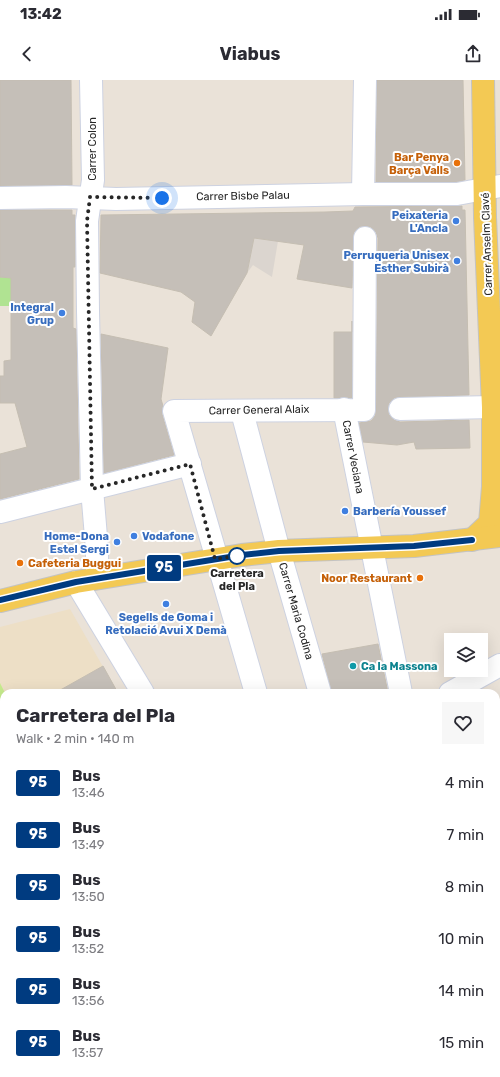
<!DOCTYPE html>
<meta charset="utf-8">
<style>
:root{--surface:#fff;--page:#f7f7f7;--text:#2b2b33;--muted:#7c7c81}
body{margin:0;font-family:Rubik,sans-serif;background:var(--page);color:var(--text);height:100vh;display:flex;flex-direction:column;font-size:15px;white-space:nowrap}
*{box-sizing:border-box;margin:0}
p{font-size:13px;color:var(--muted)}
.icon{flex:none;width:22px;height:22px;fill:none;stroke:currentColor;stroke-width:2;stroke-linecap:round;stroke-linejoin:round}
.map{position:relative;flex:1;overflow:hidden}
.side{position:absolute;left:0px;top:609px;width:500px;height:388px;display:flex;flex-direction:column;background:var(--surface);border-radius:12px 12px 0 0;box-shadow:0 4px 16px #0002}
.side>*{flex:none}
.badge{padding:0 8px;border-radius:3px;font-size:14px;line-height:26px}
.controls{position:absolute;left:444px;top:553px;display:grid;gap:8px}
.controls a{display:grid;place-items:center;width:44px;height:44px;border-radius:0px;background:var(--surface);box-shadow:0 4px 16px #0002;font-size:20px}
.you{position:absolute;width:20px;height:20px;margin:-10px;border:3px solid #fff;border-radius:50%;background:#1a73e8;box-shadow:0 0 0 6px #1a73e833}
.map>.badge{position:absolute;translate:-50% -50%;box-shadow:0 0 0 2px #fff}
.round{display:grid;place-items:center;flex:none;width:42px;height:42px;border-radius:0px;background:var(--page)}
.headline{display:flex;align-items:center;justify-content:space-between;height:68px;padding:0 16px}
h1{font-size:19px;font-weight:700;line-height:30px}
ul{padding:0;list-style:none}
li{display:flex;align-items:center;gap:12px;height:52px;padding:0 16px}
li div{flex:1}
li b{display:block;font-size:15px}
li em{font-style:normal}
li .badge{min-width:44px;font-weight:700;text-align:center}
.status{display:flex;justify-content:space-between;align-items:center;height:28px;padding:0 20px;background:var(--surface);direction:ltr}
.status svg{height:11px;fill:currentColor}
header{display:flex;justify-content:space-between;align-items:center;height:52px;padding:0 16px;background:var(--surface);font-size:18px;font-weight:700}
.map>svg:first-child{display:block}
</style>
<div class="status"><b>13:42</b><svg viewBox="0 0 49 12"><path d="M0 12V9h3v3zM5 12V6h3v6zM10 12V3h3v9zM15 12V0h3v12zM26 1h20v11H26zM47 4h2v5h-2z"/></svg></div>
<header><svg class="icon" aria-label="back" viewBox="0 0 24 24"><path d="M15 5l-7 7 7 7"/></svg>Viabus<svg class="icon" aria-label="share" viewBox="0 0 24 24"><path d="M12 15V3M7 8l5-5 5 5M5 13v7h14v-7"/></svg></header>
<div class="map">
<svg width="500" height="997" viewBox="0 0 500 997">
<rect width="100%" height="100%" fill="#eae2d8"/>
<polygon fill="#eddfc6" points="70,529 118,613 4,613 4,814 0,807 0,547"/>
<g fill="#b0e392">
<polygon points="0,197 11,198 11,226 0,226"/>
<polygon points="419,993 484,993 485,997 413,997"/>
</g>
<polygon fill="#c6eb8d" points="0,603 5,613 4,744 0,746"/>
<polygon fill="#dbd5cf" points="254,158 278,161 272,197 253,185 247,193"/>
<g fill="#c5bfb8" stroke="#c5beb2">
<polygon points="0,0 71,0 72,105 0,106"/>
<polygon points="377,0 463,0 465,100 456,102 376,102"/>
<polygon points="457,126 462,126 462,130 465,130 469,315 399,317 394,318 389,323 388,330 389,335 394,340 400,342 469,340 470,368 416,369 414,362 397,365 363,362 359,343 371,341 375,336 376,330 378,158 376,152 371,147 365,146 359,147 354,152 352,208 297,199 304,165 254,158 247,193 211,256 192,242 195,222 181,212 100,193 101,135 325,132 353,131 355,127"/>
<polygon points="0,130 72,130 72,135 75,135 75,187 73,187 73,248 76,249 79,399 0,419 0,374 27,367 15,323 0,323 0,296 4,296 4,281 11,280 11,198 0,197"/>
<polygon points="352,241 352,318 334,318 334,252 352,252"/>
<polygon points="101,254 168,268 161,319 163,326 162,334 174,375 104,393"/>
<polygon points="378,564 388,613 332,613 322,574"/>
<polygon points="103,586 118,613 55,613"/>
</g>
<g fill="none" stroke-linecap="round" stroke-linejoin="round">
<g stroke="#cdd2e1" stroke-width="24">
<g id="minor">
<polyline points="91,0 93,100 87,141 88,231 92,409 97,469 97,498"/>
<polyline points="363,114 365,0"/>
<polyline points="0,118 66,117 116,119 363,114 457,114 500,106"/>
<polyline points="344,329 401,613"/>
<polyline points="400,329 493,327"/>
<polyline points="242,332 279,471 320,613"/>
<polyline points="0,432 190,384"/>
<polyline points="76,502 143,613"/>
<polyline points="256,613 174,331 364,330 365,158"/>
<polyline points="450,613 500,585"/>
<polyline points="496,651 500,649"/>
<polyline points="0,872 4,870"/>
<polyline points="0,935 4,932"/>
<polyline points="496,958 500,957"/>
<polyline points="365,997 379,993"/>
</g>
</g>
<g stroke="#c3c3c3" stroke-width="24">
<g id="major">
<polyline points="472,460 490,443 493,407 493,327 485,137 483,0"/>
<polyline points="0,521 76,502 242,475 279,471 414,466 500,456"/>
</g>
</g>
<use href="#minor" stroke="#fff" stroke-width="22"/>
<use href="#major" stroke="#f3c954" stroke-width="22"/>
</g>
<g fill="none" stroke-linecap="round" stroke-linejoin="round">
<g stroke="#fff" stroke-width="9">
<polyline id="line" points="0,520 76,502 242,475 279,471 414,466 472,460"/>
</g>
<use href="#line" stroke="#003b80" stroke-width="6"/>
<polyline stroke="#272727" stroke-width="4" stroke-dasharray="0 7.2" points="162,118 90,117 87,141 92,409 190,384 215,479 242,475 237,476"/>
</g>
<g fill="#e8710a" stroke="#fff" stroke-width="1.5">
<circle cx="457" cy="83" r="4"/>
<circle cx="20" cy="483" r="4"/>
<circle cx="420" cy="498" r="4"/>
</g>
<g fill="#3f7fe0" stroke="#fff" stroke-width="1.5">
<circle cx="456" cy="141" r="4"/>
<circle cx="457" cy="181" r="4"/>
<circle cx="62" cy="233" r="4"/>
<circle cx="345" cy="431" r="4"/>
<circle cx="134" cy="456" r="4"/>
<circle cx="117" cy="462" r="4"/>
<circle cx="166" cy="524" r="4"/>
</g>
<circle fill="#fff" stroke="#003b80" stroke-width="2" cx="237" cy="476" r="8"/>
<circle fill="#0f9aa8" stroke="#fff" stroke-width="1.5" cx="353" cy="586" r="4"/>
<g text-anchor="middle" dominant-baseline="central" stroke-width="4" stroke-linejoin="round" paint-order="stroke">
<g font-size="11" fill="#272727" stroke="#fff">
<text transform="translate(92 69) rotate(-90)">Carrer Colon</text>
<text transform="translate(243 116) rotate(-1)">Carrer Bisbe Palau</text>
<text transform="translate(487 164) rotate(-92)">Carrer Anselm Clavé</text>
<text transform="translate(259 330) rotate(-1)">Carrer General Alaix</text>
<text transform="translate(353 377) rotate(79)">Carrer Veciana</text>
<text transform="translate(296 531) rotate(74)">Carrer Maria Codina</text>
</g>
<g font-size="11" font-weight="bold" fill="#c56008" stroke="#fff" text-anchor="end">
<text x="449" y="77">Bar Penya<tspan x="449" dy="13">Barça Valls</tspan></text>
<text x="28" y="483" text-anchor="start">Cafeteria Buggui</text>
<text x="412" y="498">Noor Restaurant</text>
</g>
<g font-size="11" font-weight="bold" fill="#366cbe" stroke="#fff" text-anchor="end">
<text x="448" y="135">Peixateria<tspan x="448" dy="13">L'Ancla</tspan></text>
<text x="449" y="175">Perruqueria Unisex<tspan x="449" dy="13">Esther Subirà</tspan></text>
<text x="54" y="227">Integral<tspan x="54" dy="13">Grup</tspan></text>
<text x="353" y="431" text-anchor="start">Barbería Youssef</text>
<text x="109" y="456">Home-Dona<tspan x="109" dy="13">Estel Sergi</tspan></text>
<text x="142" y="456" text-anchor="start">Vodafone</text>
<text x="166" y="537" text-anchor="middle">Segells de Goma i<tspan x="166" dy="13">Retolació Avui X Demà</tspan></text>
</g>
<g font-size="11" font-weight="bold" fill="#272727" stroke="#fff">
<text x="237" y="493">Carretera<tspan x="237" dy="13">del Pla</tspan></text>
</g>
<g font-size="11" font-weight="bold" fill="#0d838f" stroke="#fff" text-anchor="start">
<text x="361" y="586">Ca la Massona</text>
</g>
</g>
</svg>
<div class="controls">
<a><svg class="icon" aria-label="layers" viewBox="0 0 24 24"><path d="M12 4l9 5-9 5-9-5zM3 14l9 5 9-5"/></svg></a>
</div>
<div class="you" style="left:162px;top:118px"></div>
<b class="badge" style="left:164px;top:488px;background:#003b80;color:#fff">95</b>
<section class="side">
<div class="headline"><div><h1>Carretera del Pla</h1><p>Walk · 2 min · 140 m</p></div><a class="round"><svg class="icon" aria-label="heart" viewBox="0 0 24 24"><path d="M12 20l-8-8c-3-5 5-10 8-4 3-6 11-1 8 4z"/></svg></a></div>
<ul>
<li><span class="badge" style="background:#003b80;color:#fff">95</span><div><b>Bus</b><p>13:46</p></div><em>4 min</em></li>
<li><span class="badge" style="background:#003b80;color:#fff">95</span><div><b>Bus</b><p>13:49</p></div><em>7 min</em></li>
<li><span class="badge" style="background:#003b80;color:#fff">95</span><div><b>Bus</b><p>13:50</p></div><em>8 min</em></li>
<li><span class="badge" style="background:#003b80;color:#fff">95</span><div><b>Bus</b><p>13:52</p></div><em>10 min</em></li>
<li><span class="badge" style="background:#003b80;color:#fff">95</span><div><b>Bus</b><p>13:56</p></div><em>14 min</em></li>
<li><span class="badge" style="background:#003b80;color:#fff">95</span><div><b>Bus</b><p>13:57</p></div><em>15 min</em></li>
</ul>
</section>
</div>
